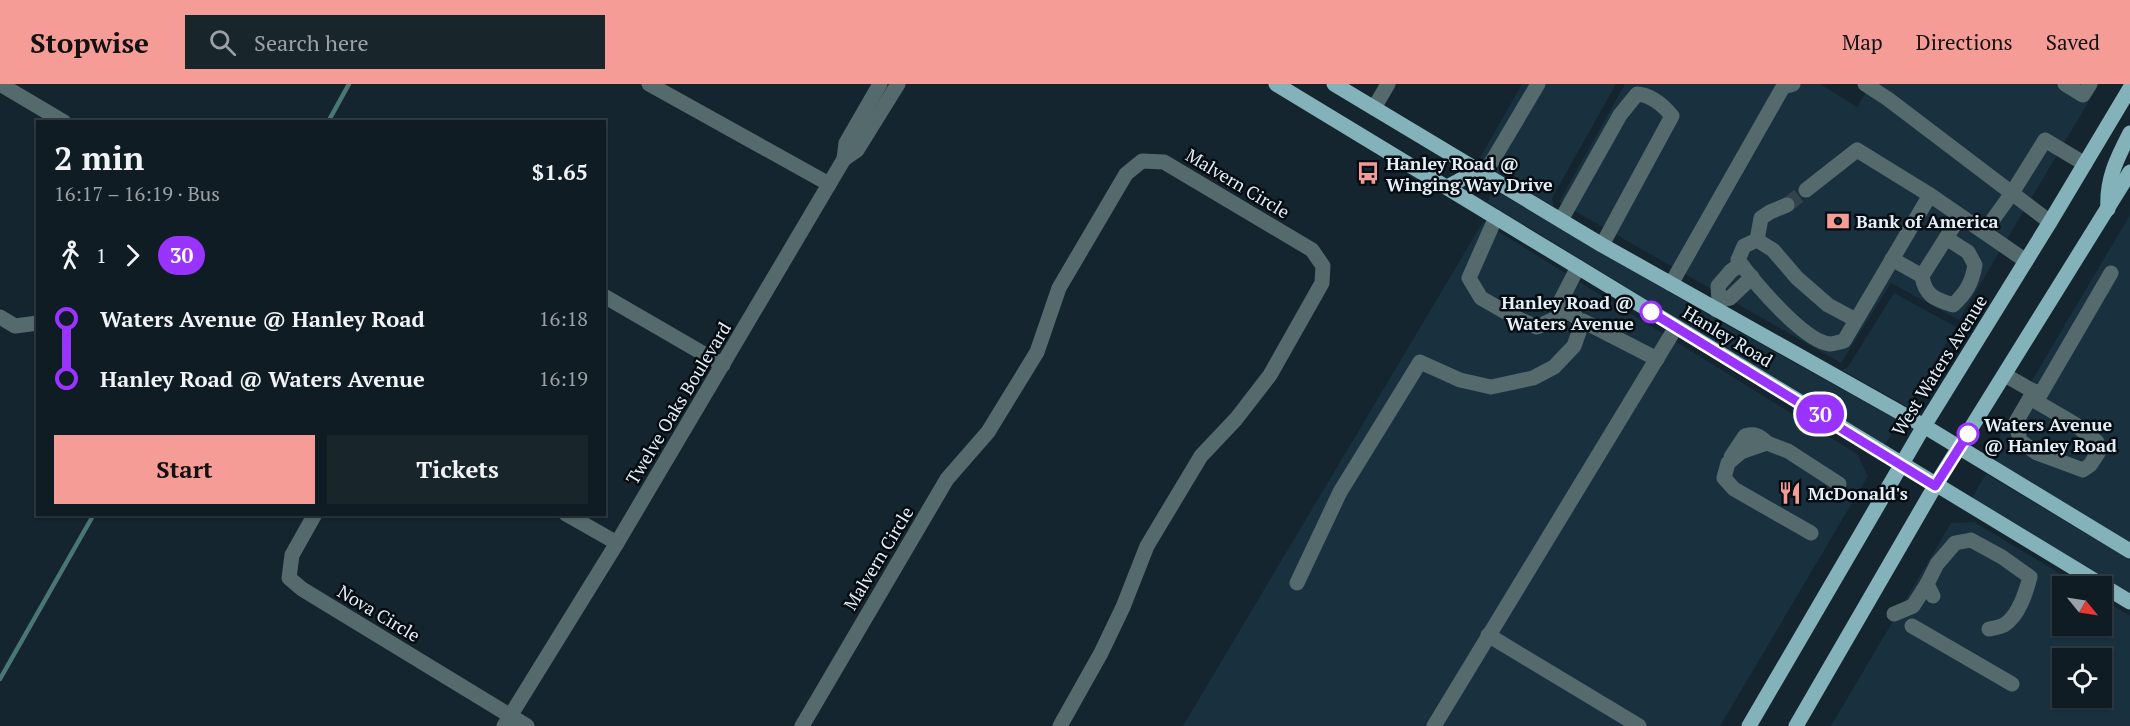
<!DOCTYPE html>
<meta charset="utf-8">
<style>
:root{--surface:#0f1c23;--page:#18252b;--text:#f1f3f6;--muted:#9ba1a6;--line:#2f3a41;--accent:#f59c96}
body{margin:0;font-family:"PT Serif",serif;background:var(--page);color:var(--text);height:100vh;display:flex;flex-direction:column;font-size:22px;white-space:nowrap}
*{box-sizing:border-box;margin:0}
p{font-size:20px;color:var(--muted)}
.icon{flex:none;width:33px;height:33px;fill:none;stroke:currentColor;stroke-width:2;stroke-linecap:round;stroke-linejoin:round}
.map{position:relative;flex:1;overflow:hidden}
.panel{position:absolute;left:36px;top:36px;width:570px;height:396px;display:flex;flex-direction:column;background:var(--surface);border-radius:0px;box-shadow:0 2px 4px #0004,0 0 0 2px var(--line)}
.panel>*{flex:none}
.badge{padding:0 12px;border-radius:20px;font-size:21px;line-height:39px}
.needle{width:39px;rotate:120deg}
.fabs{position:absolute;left:2052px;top:492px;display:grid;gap:12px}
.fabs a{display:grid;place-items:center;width:60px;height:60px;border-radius:0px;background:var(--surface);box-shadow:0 2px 4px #0004,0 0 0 2px var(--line);font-size:30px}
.map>.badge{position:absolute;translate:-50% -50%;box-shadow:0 0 0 3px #fff}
.legs{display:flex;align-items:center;gap:9px;height:66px;padding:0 18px;font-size:20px}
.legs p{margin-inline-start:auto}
.overview{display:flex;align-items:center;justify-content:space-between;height:102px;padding:0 18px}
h1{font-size:33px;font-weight:800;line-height:45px}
.primary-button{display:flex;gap:12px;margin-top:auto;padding:12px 18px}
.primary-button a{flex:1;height:69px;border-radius:0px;background:var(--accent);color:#111;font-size:24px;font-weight:800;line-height:69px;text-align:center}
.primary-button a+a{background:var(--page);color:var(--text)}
ul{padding:0 18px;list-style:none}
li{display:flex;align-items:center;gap:21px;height:60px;font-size:22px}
li i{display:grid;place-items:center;width:9px;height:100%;margin:0 8px;background:currentColor}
li i::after{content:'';width:15px;height:15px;margin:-8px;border:4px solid;border-radius:50%;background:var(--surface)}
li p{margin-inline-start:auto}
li:first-child i{background:linear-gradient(#0000 50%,currentColor 0)}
li:last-child i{background:linear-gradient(currentColor 50%,#0000 0)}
header{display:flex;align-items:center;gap:36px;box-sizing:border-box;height:84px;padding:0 30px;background:var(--accent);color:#111}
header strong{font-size:28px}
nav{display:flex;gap:33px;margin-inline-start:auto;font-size:21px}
.search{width:420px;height:54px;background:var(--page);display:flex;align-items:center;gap:15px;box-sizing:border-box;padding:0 21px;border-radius:0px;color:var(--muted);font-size:22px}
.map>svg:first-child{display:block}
</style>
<header>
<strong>Stopwise</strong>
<div class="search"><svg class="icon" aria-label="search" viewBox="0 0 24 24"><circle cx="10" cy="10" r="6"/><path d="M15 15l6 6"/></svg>Search here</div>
<nav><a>Map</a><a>Directions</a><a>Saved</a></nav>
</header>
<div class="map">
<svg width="2130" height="642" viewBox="0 0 2130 642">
<rect width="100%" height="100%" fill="#14252f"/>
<g fill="#19313f" fill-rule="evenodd">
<polygon points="1522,0 1616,0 1552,114 1553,122 1483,81 1479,76"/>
<polygon points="1625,0 1820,0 1857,23 1871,0 2099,0 1959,236 1891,199 1841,279 1559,118"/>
<polygon points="1494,106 1712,233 1899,337 1885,361 1487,118"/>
<polygon points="2130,131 2130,459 1996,378 2001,349"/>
<polygon points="1483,138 1857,370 1868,392 1720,642 1183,642"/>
<polygon points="1894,209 1956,243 1908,323 1842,286 1848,283"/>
<polygon points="1986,390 2130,476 2130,509 1972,414"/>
<path d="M1974,438l107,64h-19v40h40v-27l28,17v110h-299l120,-203zM2062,574h40v40h-40z"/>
</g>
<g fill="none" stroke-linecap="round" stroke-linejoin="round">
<g stroke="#4a7773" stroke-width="4.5">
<polyline points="328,38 349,0"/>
<polyline points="0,595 94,430"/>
</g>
<polyline stroke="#33434d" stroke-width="15" stroke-dasharray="15 8" stroke-linecap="butt" points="1787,121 1806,106"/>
<g stroke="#546a6d" stroke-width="15">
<polyline points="0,0 64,38"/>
<polyline points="649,0 829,100"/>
<polyline points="1865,0 1888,15 2050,138"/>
<polyline points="2065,0 2083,11 2090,0"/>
<polyline points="1374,24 1388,0"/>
<polyline points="844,75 857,66 898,0"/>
<polyline points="1484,91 1538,0"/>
<polyline points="1806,106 1857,66 1930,111 2026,177"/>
<path d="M1787,121l-17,7 -9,6 -4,22 -13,6 -6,14c16,22 66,82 92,84 4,0 10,-2 14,-3l86,-146"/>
<polyline points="1496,133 1469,194 1481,214 1514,233 1537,243 1569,228"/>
<path d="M1561,136l59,-105 17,-21c14,1 26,11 35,22l-70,129"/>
<polyline points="1984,148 2012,109 2045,56 2085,80"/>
<polyline points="1757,156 1773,166 1797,194 1828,221 1856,236"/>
<polyline points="1892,175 1922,192 1960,132"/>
<path d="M1922,192c3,20 13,23 31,29 13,-12 19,-22 22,-40l-7,-13 -22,-14"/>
<polyline points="1671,200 1783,3 1793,0"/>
<polyline points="604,212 723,281"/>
<polyline points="1719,216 1730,214 1752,193"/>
<polyline points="1716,226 1719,216 1718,202 1731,187 1741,180"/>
<polyline points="0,233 15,242 38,239"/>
<polyline points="1576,233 1559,220 1578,183"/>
<polyline points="2005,291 2040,311 2111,189"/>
<polyline points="2030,314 2073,339 2097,358 2098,369 2090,381 2083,386 2037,369 2020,357 2016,338 2034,307"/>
<path d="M1731,373l14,-21c10,-3 15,0 22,7"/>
<polyline points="315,430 292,471 289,494 302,505 527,642"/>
<polyline points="566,430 617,459"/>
<polyline points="1811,449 1734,405 1724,394 1728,379 1741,368 1767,359 1788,367 1839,400"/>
<polyline points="1297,499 1340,408 1420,278 1460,296 1491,303 1533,294 1554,283 1574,262 1583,237 1657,275"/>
<path d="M1933,512l-6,-12 10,-20 18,-21 16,-3 31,17 28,20c-4,15 -11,39 -26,48 -4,2 -10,3 -15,4"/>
<polyline points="1894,530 1913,522 1927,500"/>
<polyline points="1912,542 2012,600"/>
<polyline points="1488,551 1639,642"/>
<polyline points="504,642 617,459 844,75 846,59 880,0"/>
<polyline points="802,642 947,395 988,348 1037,268 1059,204 1126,90 1142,77 1164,78 1312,166 1323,182 1322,199 1270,291 1236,335 1201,372 1147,462 1123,523 1101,569 1060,642"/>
<polyline points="1434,642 1676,243"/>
</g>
<g stroke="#84b2ba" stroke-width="15">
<polyline points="1276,0 2130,518"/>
<polyline points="1334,0 1602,161 1924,342 2130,467"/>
<polyline points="1447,103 1477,87"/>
<path d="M2108,125c-2,-29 9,-51 22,-76"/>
<polyline points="1749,642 1924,342 2050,138 2130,4"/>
<polyline points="1796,642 1935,402 2130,88"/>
</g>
</g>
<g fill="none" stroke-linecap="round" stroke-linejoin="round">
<g stroke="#fff" stroke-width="14">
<polyline id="line-1" points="1651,228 1935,402 1968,350"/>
</g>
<use href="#line-1" stroke="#93f" stroke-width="9"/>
</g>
<defs>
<g id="bus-bare" transform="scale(1.8)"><path d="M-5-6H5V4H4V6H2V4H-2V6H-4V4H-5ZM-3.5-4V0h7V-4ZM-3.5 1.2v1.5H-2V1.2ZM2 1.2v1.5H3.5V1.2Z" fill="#f59c96" stroke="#060d12" stroke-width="2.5" paint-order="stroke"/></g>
<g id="bank-bare" transform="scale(1.8)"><path d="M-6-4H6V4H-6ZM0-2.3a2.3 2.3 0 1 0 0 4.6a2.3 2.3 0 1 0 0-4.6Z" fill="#f59c96" stroke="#060d12" stroke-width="2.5" paint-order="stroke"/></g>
<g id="restaurant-bare" transform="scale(1.8)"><path d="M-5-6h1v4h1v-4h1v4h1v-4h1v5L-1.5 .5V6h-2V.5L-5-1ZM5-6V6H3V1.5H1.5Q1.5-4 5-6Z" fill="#f59c96" stroke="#060d12" stroke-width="2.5" paint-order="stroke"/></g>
</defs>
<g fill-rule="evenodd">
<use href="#bus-bare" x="1368" y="89"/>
<use href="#bank-bare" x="1838" y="137"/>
<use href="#restaurant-bare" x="1790" y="409"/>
</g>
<g fill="#fff" stroke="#93f" stroke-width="3">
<circle cx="1651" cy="228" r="10"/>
<circle cx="1968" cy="350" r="10"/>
</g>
<g text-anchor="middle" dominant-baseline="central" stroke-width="5" stroke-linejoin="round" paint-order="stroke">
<g font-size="18" font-weight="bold" fill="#e5eff7" stroke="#060d12" text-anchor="start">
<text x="1386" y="79">Hanley Road @<tspan x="1386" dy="21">Winging Way Drive</tspan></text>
<text x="1856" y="137">Bank of America</text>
<text x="1808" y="409">McDonald's</text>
</g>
<g font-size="18" fill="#e5eff7" stroke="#060d12">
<text transform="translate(1238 99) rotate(31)">Malvern Circle</text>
<text transform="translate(1728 252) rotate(31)">Hanley Road</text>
<text transform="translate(1939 281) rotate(-58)">West Waters Avenue</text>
<text transform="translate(678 319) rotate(-59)">Twelve Oaks Boulevard</text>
<text transform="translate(878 474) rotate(-59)">Malvern Circle</text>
<text transform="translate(379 529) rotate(31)">Nova Circle</text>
</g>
<g font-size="18" font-weight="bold" fill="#e5eff7" stroke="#060d12" text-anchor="end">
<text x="1634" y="218">Hanley Road @<tspan x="1634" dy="21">Waters Avenue</tspan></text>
<text x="1984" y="340" text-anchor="start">Waters Avenue<tspan x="1984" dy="21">@ Hanley Road</tspan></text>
</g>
</g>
</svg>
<div class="fabs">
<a><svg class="needle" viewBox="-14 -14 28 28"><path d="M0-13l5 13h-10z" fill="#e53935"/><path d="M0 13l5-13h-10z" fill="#9ba1a6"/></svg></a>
<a><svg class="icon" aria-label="locate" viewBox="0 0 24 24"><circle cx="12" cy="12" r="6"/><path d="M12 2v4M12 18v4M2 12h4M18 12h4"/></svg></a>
</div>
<b class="badge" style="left:1820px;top:330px;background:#93f;color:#fff">30</b>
<section class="panel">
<div class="overview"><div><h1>2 min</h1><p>16:17 – 16:19 · Bus</p></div><b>$1.65</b></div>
<div class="legs"><svg class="icon" aria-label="walk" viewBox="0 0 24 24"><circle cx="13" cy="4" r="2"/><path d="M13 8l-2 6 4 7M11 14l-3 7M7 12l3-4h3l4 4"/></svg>1<svg class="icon" aria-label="forward" viewBox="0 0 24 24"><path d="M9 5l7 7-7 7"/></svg><b class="badge" style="background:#93f;color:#fff">30</b></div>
<ul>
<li><i style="color:#93f"></i><b>Waters Avenue @ Hanley Road</b><p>16:18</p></li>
<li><i style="color:#93f"></i><b>Hanley Road @ Waters Avenue</b><p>16:19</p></li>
</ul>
<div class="primary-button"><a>Start</a><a>Tickets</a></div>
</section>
</div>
